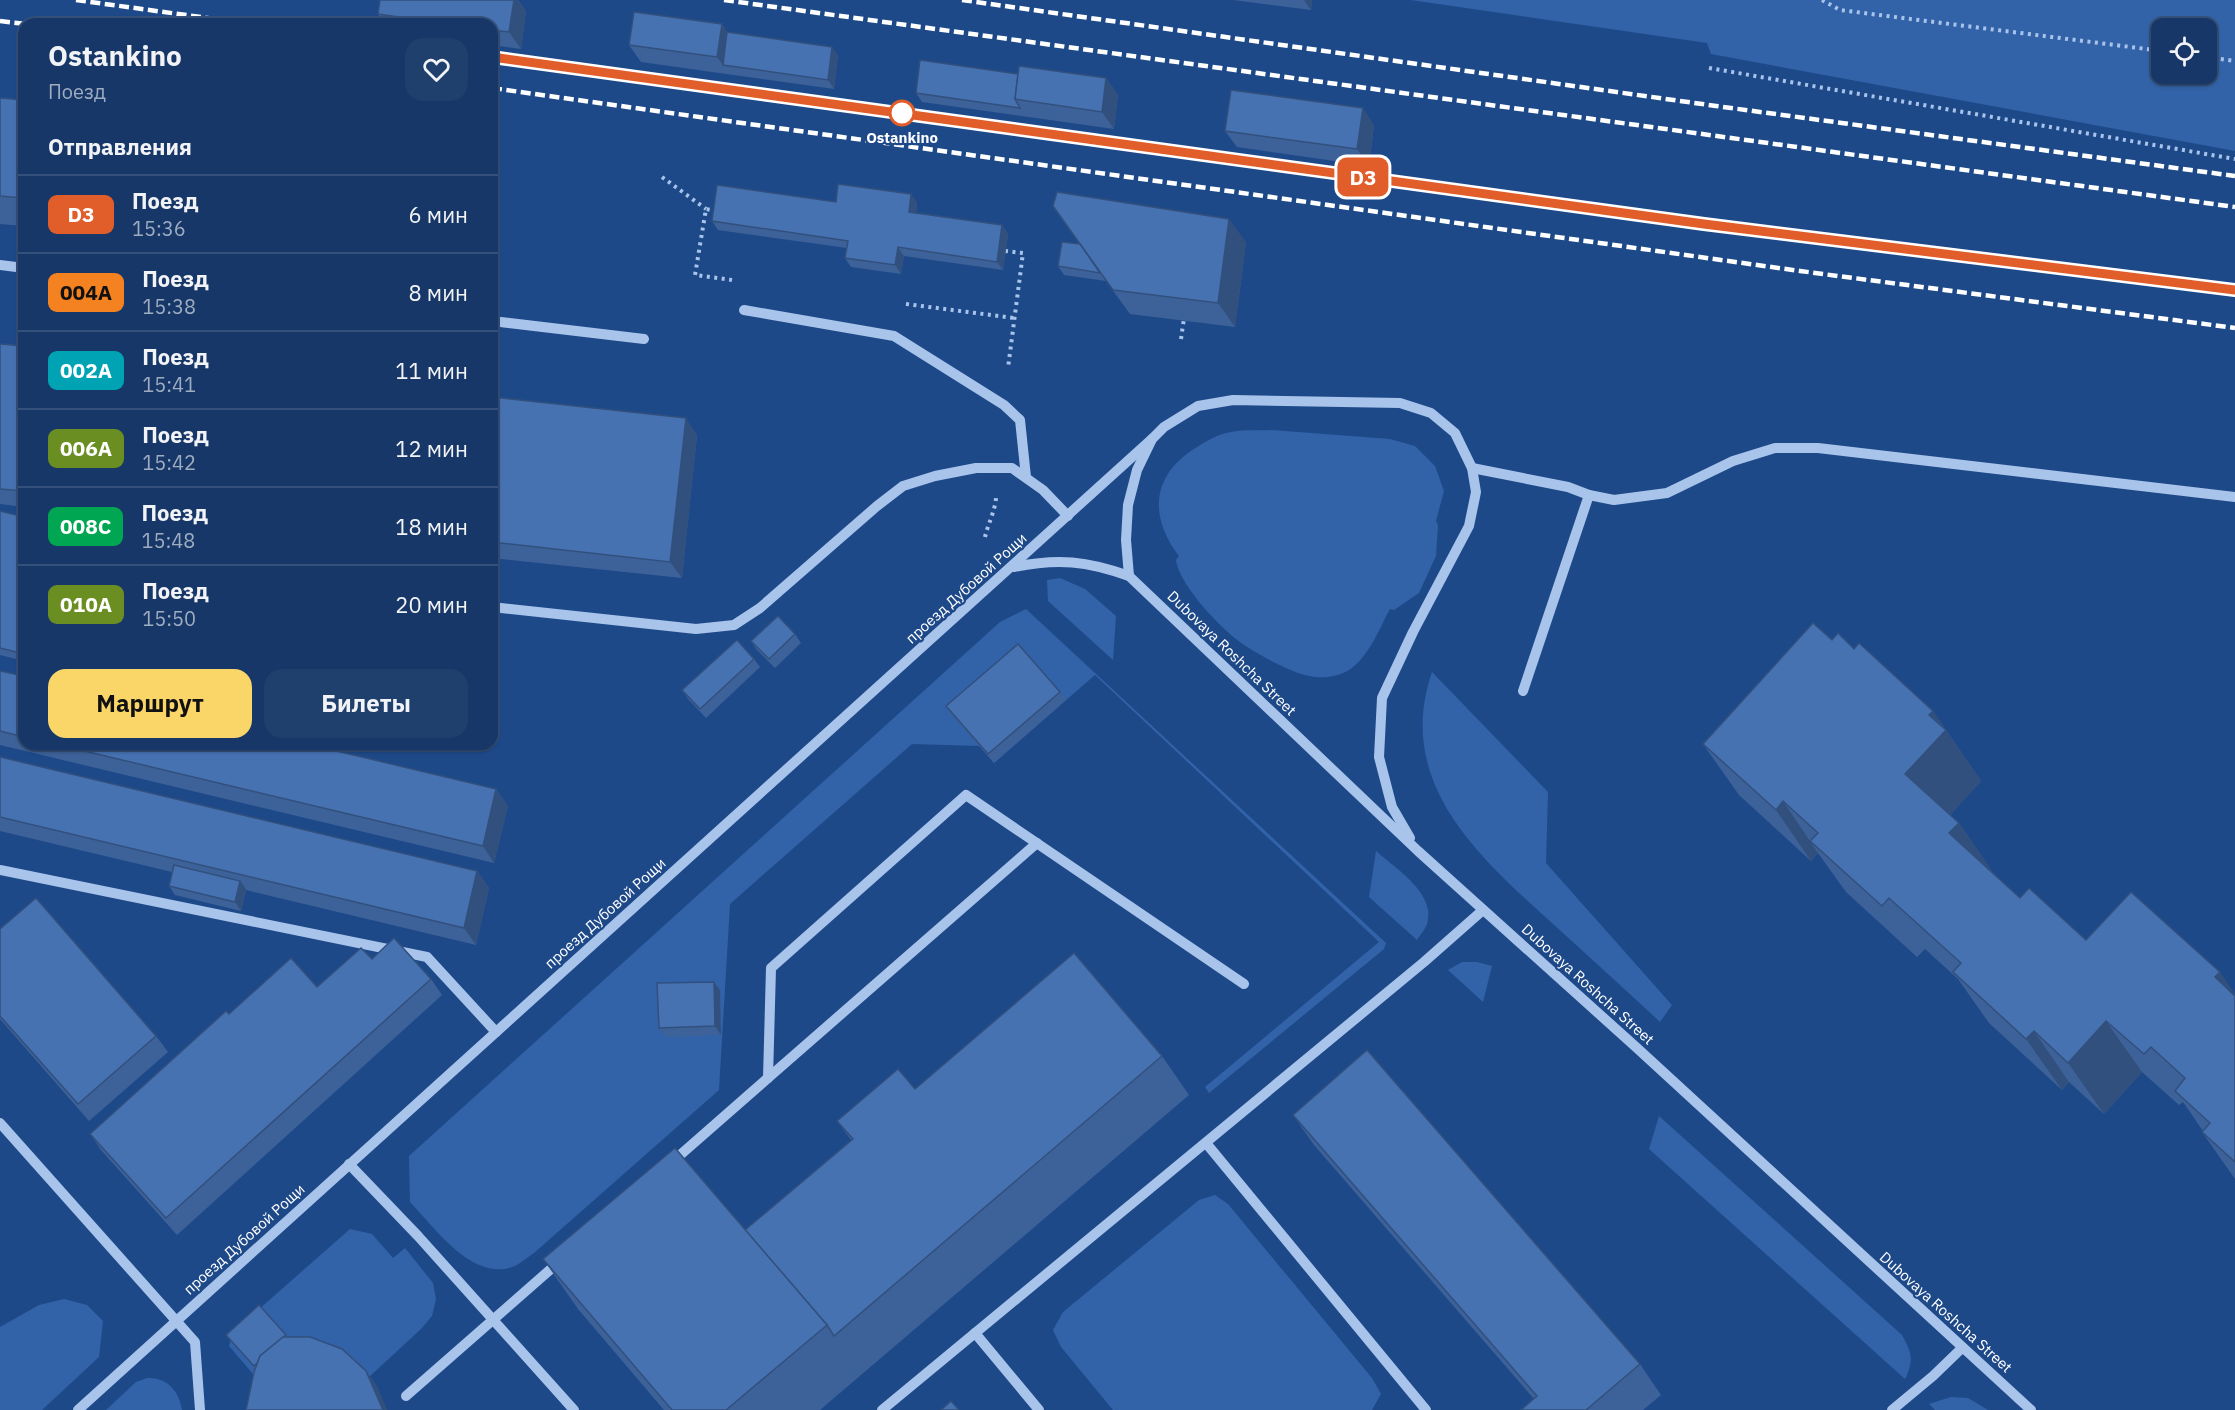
<!DOCTYPE html>
<html lang="ru">
<meta charset="utf-8">
<style>
:root{--surface:#163767;--page:#1f3f6d;--text:#f1f3f6;--muted:#9eacc0;--line:#35517b;--accent:#fad669}
body{margin:0;font-family:"IBM Plex Sans",sans-serif;background:var(--page);color:var(--text);height:100vh;display:flex;flex-direction:column;font-size:22px;white-space:nowrap}
*{box-sizing:border-box;margin:0}
p{font-size:20px;color:var(--muted)}
.icon{flex:none;width:33px;height:33px;fill:none;stroke:currentColor;stroke-width:2;stroke-linecap:round;stroke-linejoin:round}
.map{position:relative;flex:1;overflow:hidden}
.details{position:absolute;left:18px;top:18px;width:480px;height:732px;display:flex;flex-direction:column;background:var(--surface);border-radius:18px;box-shadow:0 2px 4px #0004,0 0 0 2px var(--line)}
.details>*{flex:none}
.badge{padding:0 12px;border-radius:9px;font-size:21px;line-height:39px}
.tools{position:absolute;left:2151px;top:18px;display:grid;gap:12px}
.tools a{display:grid;place-items:center;width:66px;height:66px;border-radius:12px;background:var(--surface);box-shadow:0 2px 4px #0004,0 0 0 2px var(--line);font-size:30px}
.map>.badge{position:absolute;translate:-50% -50%;box-shadow:0 0 0 3px #fff}
h2{padding:0 30px;font-size:22px;line-height:54px}
.round{display:grid;place-items:center;flex:none;width:63px;height:63px;border-radius:18px;background:var(--page)}
.overview{display:flex;align-items:center;justify-content:space-between;height:102px;padding:0 30px}
h1{font-size:28px;font-weight:700;line-height:45px}
.primary-button{display:flex;gap:12px;margin-top:auto;padding:12px 30px}
.primary-button a{flex:1;height:69px;border-radius:18px;background:var(--accent);color:#111;font-size:24px;font-weight:700;line-height:69px;text-align:center}
.primary-button a+a{background:var(--page);color:var(--text)}
ul{padding:0;list-style:none}
li{display:flex;align-items:center;gap:18px;height:78px;padding:0 30px;border-top:2px solid var(--line)}
li div{flex:1}
li b{display:block;font-size:22px}
li em{font-style:normal}
li .badge{min-width:66px;font-weight:700;text-align:center}
.map>svg:first-child{display:block}
</style>
<div class="map">
<svg width="2235" height="1410" viewBox="0 0 2235 1410">
<rect width="100%" height="100%" fill="#1e4989"/>
<g fill="#3262a7" fill-rule="evenodd">
<path d="M1411,0h824v151l-524,-97 -4,-11zM2162,28h44v46h-44z"/>
<path d="M1272,430l118,9 25,7 20,20 9,25 -8,30 2,4 -2,31 -17,37 -25,17 -4,-1c-11,20 -21,48 -41,61 -13,8 -30,9 -44,5 -19,-5 -54,-24 -69,-36 -19,-15 -57,-55 -60,-79l3,-4c-31,-40 -27,-82 18,-109 9,-6 18,-11 29,-14 15,-4 31,-2 46,-3z"/>
<polygon points="1060,578 1085,589 1116,616 1113,660 1048,601 1047,580"/>
<path d="M1026,609l360,334 -2,6 -175,144 -4,-6 174,-145 -284,-267 -101,88 -14,-17 -68,-2 -182,160 -11,186 -185,163c-6,4 -13,10 -19,13 -42,17 -80,-38 -105,-64l-1,-46 591,-534z"/>
<path d="M1432,672l116,120 -2,71 126,142 -12,17c-35,-33 -71,-65 -107,-98 -74,-67 -159,-141 -121,-252z"/>
<path d="M1376,851c19,17 61,43 51,73 -2,6 -7,11 -10,16l-48,-43z"/>
<polygon points="1462,962 1477,962 1492,966 1483,1002 1448,970"/>
<path d="M1659,1116l243,219c10,18 12,25 3,44l-256,-230z"/>
<polygon points="1215,1195 1228,1204 1372,1378 1381,1394 1372,1410 1113,1410 1061,1347 1053,1330 1063,1312 1199,1200"/>
<polygon points="350,1229 372,1234 393,1258 405,1248 433,1283 436,1299 432,1316 421,1329 368,1378 266,1389 229,1346 233,1332"/>
<polygon points="64,1299 87,1305 103,1321 99,1357 42,1410 0,1410 0,1327 39,1305"/>
<path d="M147,1378c20,-1 32,13 35,32h-76l30,-28z"/>
<polygon points="1951,1397 1968,1398 1988,1410 1935,1410 1929,1404"/>
</g>
<g fill="none" stroke-linecap="round" stroke-linejoin="round">
<g stroke="#a9c4eb" stroke-width="4" stroke-dasharray="3 4.5" stroke-linecap="butt">
<polyline points="1822,0 1840,10 2162,51"/>
<polyline points="2206,57 2235,61"/>
<polyline points="1709,68 2235,159"/>
<polyline points="662,177 706,209"/>
<polyline points="717,211 706,209 695,275 732,280"/>
<polyline points="1005,251 1023,253 1008,368"/>
<polyline points="906,304 1014,318"/>
<polyline points="1181,339 1184,318"/>
<path d="M985,537c3,-13 10,-26 11,-39"/>
</g>
<g stroke="#a9c4eb" stroke-width="10">
<polyline points="0,265 24,268"/>
<polyline points="744,310 894,336 1004,405 1020,420 1026,477"/>
<polyline points="492,321 644,339"/>
<polyline points="1472,468 1568,487 1589,495 1614,500 1667,493 1733,461 1775,448 1818,448 2235,497"/>
<path d="M1014,567c44,-9 73,-6 115,9l289,275 219,197 394,362"/>
<polyline points="1129,576 1126,540 1128,505 1137,470 1152,439 1164,427 1198,406 1233,400 1400,403 1431,413 1455,433 1472,468 1476,492 1469,526 1413,632 1382,698 1379,757 1392,807 1410,838"/>
<polyline points="492,607 696,629 734,625 760,608 877,506 903,486 935,476 976,468 1012,468 1043,490 1068,516"/>
<polyline points="1523,691 1589,495"/>
<polyline points="0,870 427,957 496,1032"/>
<polyline points="768,1078 1037,843"/>
<polyline points="0,1123 195,1342 200,1410"/>
<polyline points="1206,1143 1426,1410"/>
<polyline points="671,1163 768,1078 771,968 966,795 1244,984"/>
<polyline points="349,1164 418,1236 574,1410"/>
<polyline points="975,1333 1039,1410"/>
<polyline points="406,1396 560,1261"/>
<polyline points="78,1410 1152,439"/>
<polyline points="882,1410 1424,962 1483,910"/>
<polyline points="1892,1410 1933,1376 1962,1348"/>
</g>
<g stroke="#fff" stroke-width="4.5" stroke-dasharray="10 4.5" stroke-linecap="butt">
<polyline points="76,0 252,24"/>
<polyline points="724,0 2235,207"/>
<polyline points="962,0 1716,106 2235,176"/>
<polyline points="0,21 26,24"/>
<polyline points="492,57 1704,224 2235,290"/>
<polyline points="492,88 1800,271 2235,328"/>
</g>
</g>
<g fill="#3d6299">
<polygon points="380,0 518,0 526,11 521,49 492,45 492,24 385,24 378,14"/>
<polygon points="1233,0 1312,0 1311,10"/>
<polygon points="722,24 727,32 838,55 834,89 641,62 629,45"/>
<polygon points="1018,74 1106,78 1118,95 1114,129 922,102 916,93"/>
<polygon points="0,98 24,100 24,226 0,224"/>
<polygon points="1374,125 1369,166 1237,147 1225,131"/>
<polygon points="911,194 917,203 916,213 1002,225 1008,234 1003,270 904,256 901,274 851,267 845,258 847,248 718,230 712,221 836,202"/>
<polygon points="1053,206 1246,242 1235,327 1130,314 1106,281 1064,275 1058,266 1080,244"/>
<polygon points="0,344 24,346 24,507 0,504"/>
<polygon points="492,397 697,435 682,578 492,558"/>
<polygon points="0,511 24,517 24,661 0,655"/>
<polygon points="795,634 801,643 775,668 757,650 751,641"/>
<polygon points="1832,640 1854,649 1933,711 1981,781 1950,815 1959,823 1994,874 2020,898 2086,940 2235,994 2235,1179 2202,1132 2203,1131 2183,1102 2179,1105 2142,1072 2104,1114 2069,1082 2062,1090 1989,1023 1958,979 1925,949 1917,957 1846,892 1818,853 1811,861 1739,795 1703,744"/>
<polygon points="754,659 760,667 706,718 688,699 682,690"/>
<polygon points="0,671 24,676 24,744 307,744 496,789 508,806 494,863 0,745"/>
<polygon points="1060,692 1066,700 994,763 952,715 946,706"/>
<polygon points="0,757 477,871 489,888 476,945 246,890 241,911 175,895 169,886 172,872 0,831"/>
<polygon points="0,929 156,1036 168,1052 89,1121 0,1019"/>
<polygon points="431,979 442,995 177,1235 101,1150 90,1134 229,1014 317,987"/>
<polygon points="714,982 720,990 721,1035 665,1037 659,1028"/>
<polygon points="1162,1056 1189,1095 820,1410 664,1410 578,1309 543,1259 745,1230 851,1140 837,1121 915,1089"/>
<polygon points="1293,1115 1640,1364 1661,1395 1643,1410 1521,1410 1534,1399 1314,1145"/>
<polygon points="226,1335 286,1335 288,1337 366,1371 378,1388 255,1369 232,1343"/>
</g>
<g fill="#32507d">
<polygon points="514,0 518,0 526,11 521,49 509,32"/>
<polygon points="1304,0 1312,0 1311,10"/>
<polygon points="722,24 733,41 723,65 717,57"/>
<polygon points="832,47 838,55 834,89 828,80"/>
<polygon points="1106,78 1118,95 1114,129 1102,112"/>
<polygon points="1363,108 1374,125 1369,166 1357,149"/>
<polygon points="911,194 917,203 915,221 909,212"/>
<polygon points="1229,219 1246,242 1235,327 1218,303"/>
<polygon points="1002,225 1008,234 1003,270 997,262"/>
<polygon points="898,247 904,256 901,274 895,265"/>
<polygon points="686,418 697,435 682,578 670,562"/>
<polygon points="1933,711 1981,781 1941,825 1905,774 1929,715"/>
<polygon points="496,789 508,806 494,863 483,846"/>
<polygon points="1783,801 1818,853 1811,861 1776,810"/>
<polygon points="1959,823 1994,874 1985,884 1949,833"/>
<polygon points="477,871 489,888 476,945 464,928"/>
<polygon points="240,881 246,889 241,911 235,902"/>
<polygon points="2220,972 2235,994 2235,1007 2215,977"/>
<polygon points="714,982 720,990 721,1035 715,1026"/>
<polygon points="2106,1021 2142,1072 2104,1114 2068,1063"/>
<polygon points="2034,1031 2069,1082 2062,1090 2026,1039"/>
<polygon points="366,1371 378,1388 387,1410 382,1410 381,1408"/>
</g>
<g fill="#4772b2" stroke="#32507d" stroke-width="1.5">
<polygon points="380,0 514,0 509,32 492,30 492,24 448,24 378,14"/>
<polygon points="634,12 722,24 717,57 629,45"/>
<polygon points="727,32 832,47 828,80 723,65"/>
<polygon points="920,60 1018,74 1015,99 1020,108 916,93"/>
<polygon points="1019,66 1106,78 1102,112 1015,99"/>
<polygon points="1231,90 1363,108 1357,149 1225,131"/>
<polygon points="0,98 24,100 24,190 23,198 0,196"/>
<polygon points="838,184 911,194 909,212 1002,225 997,262 898,247 895,265 845,258 848,241 712,221 717,185 836,202"/>
<polygon points="1057,192 1229,219 1218,303 1113,290 1053,206"/>
<polygon points="1062,242 1080,244 1100,273 1058,266"/>
<polygon points="0,344 24,346 24,491 0,489"/>
<polygon points="492,397 686,418 670,562 492,542"/>
<polygon points="0,511 24,517 24,654 0,648"/>
<polygon points="778,616 795,634 769,659 751,641"/>
<polygon points="1813,623 1832,640 1838,633 1854,649 1859,643 1933,711 1929,715 1946,730 1905,774 1959,823 1949,833 2020,898 2029,888 2086,940 2131,892 2220,972 2215,977 2235,996 2235,1162 2202,1132 2210,1123 2175,1091 2185,1078 2151,1047 2144,1054 2106,1021 2068,1063 2034,1031 2026,1039 1953,972 1961,963 1889,898 1882,906 1810,841 1818,833 1783,801 1776,810 1703,744"/>
<polygon points="737,640 754,659 700,709 682,690"/>
<polygon points="1018,644 1060,692 988,754 946,706"/>
<polygon points="0,671 24,676 24,737 0,731"/>
<polygon points="55,744 307,744 496,789 483,846"/>
<polygon points="0,757 477,871 464,928 0,817"/>
<polygon points="174,865 240,881 235,902 169,886"/>
<polygon points="36,898 156,1036 78,1104 0,1016 0,929"/>
<polygon points="394,938 431,979 166,1218 90,1134 226,1011 229,1014 291,958 317,987 361,948 372,959"/>
<polygon points="1074,953 1162,1056 834,1336 827,1325 745,1230 853,1139 837,1121 898,1069 915,1089"/>
<polygon points="714,982 715,1026 659,1028 657,983"/>
<polygon points="1367,1050 1640,1364 1586,1410 1521,1410 1537,1396 1293,1115"/>
<polygon points="675,1148 827,1325 726,1410 672,1410 543,1259"/>
<polygon points="259,1305 286,1335 260,1356 258,1362 254,1366 226,1335"/>
<polygon points="283,1337 310,1337 342,1349 366,1371 383,1410 246,1410 254,1372 260,1356"/>
<polygon points="951,1401 959,1410 941,1410"/>
</g>
<g fill="none" stroke-linecap="round" stroke-linejoin="round">
<g stroke="#fff" stroke-width="14">
<polyline id="line" points="492,57 1704,224 2235,290"/>
</g>
<use href="#line" stroke="#e15d29" stroke-width="9"/>
</g>
<circle fill="#fff" stroke="#e15d29" stroke-width="3" cx="902" cy="113" r="12"/>
<g text-anchor="middle" dominant-baseline="central" stroke-width="4.5" stroke-linejoin="round" paint-order="stroke">
<g font-size="15" font-weight="bold" fill="#fff" stroke="#1e4989">
<text x="902" y="137">Ostankino</text>
</g>
<g font-size="15" fill="#fff" stroke="#1e4989">
<text transform="translate(966 588) rotate(-42)">проезд Дубовой Рощи</text>
<text transform="translate(1232 653) rotate(44)">Dubovaya Roshcha Street</text>
<text transform="translate(605 913) rotate(-42)">проезд Дубовой Рощи</text>
<text transform="translate(1588 984) rotate(42)">Dubovaya Roshcha Street</text>
<text transform="translate(244 1239) rotate(-42)">проезд Дубовой Рощи</text>
<text transform="translate(1946 1312) rotate(42)">Dubovaya Roshcha Street</text>
</g>
</g>
</svg>
<div class="tools">
<a><svg class="icon" aria-label="locate" viewBox="0 0 24 24"><circle cx="12" cy="12" r="6"/><path d="M12 2v4M12 18v4M2 12h4M18 12h4"/></svg></a>
</div>
<b class="badge" style="left:1363px;top:177px;background:#e15d29;color:#fff">D3</b>
<section class="details">
<div class="overview"><div><h1>Ostankino</h1><p>Поезд</p></div><a class="round"><svg class="icon" aria-label="heart" viewBox="0 0 24 24"><path d="M12 20l-8-8c-3-5 5-10 8-4 3-6 11-1 8 4z"/></svg></a></div>
<h2>Отправления</h2>
<ul>
<li><span class="badge" style="background:#e15d29;color:#fff">D3</span><div><b>Поезд</b><p>15:36</p></div><em>6 мин</em></li>
<li><span class="badge" style="background:#f58220;color:#111">004А</span><div><b>Поезд</b><p>15:38</p></div><em>8 мин</em></li>
<li><span class="badge" style="background:#00a3b4;color:#fff">002А</span><div><b>Поезд</b><p>15:41</p></div><em>11 мин</em></li>
<li><span class="badge" style="background:#6b8e23;color:#fff">006А</span><div><b>Поезд</b><p>15:42</p></div><em>12 мин</em></li>
<li><span class="badge" style="background:#00a651;color:#fff">008С</span><div><b>Поезд</b><p>15:48</p></div><em>18 мин</em></li>
<li><span class="badge" style="background:#6b8e23;color:#fff">010А</span><div><b>Поезд</b><p>15:50</p></div><em>20 мин</em></li>
</ul>
<div class="primary-button"><a>Маршрут</a><a>Билеты</a></div>
</section>
</div>
